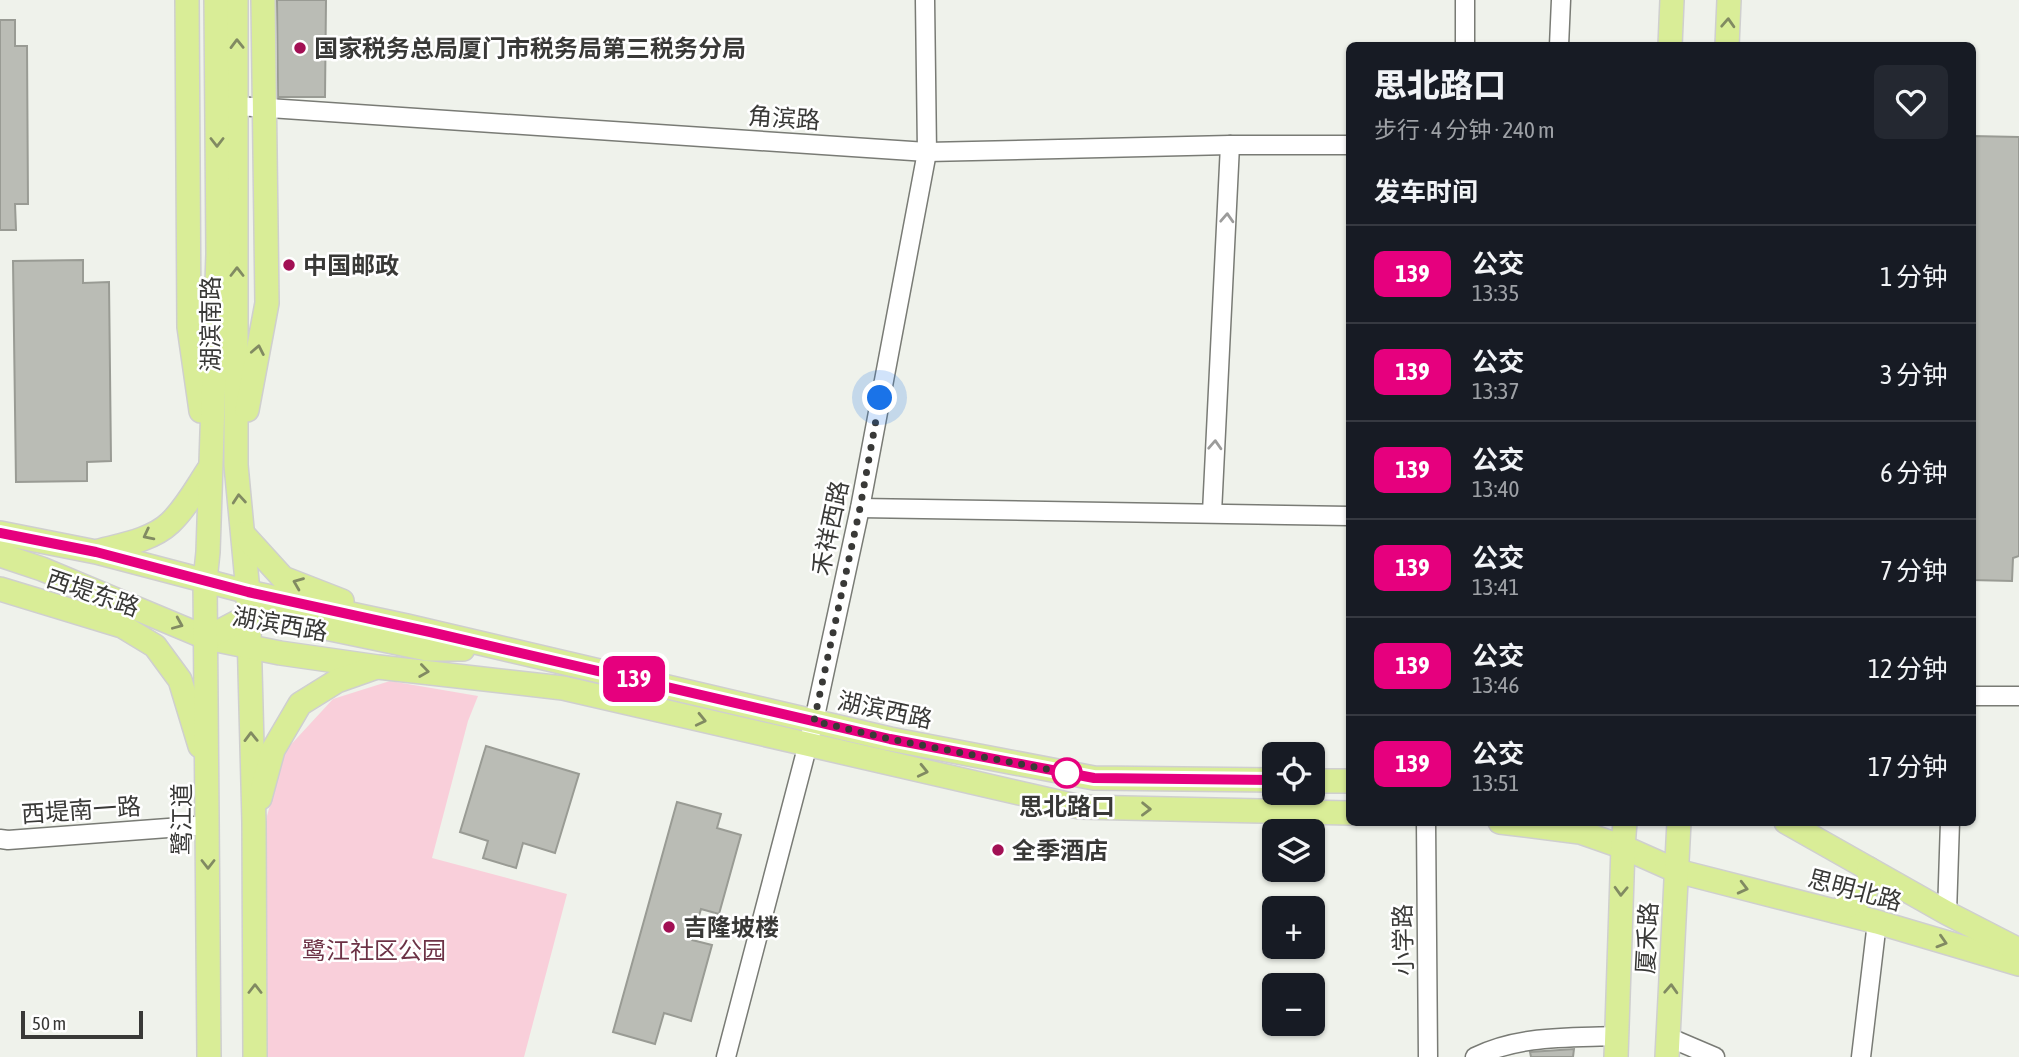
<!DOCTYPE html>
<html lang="zh">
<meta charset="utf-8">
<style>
:root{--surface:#171b24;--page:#242831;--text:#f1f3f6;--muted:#9ea1a6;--line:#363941}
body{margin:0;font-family:"Asap Condensed","Noto Sans SC",sans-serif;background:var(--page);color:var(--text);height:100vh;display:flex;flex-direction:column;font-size:26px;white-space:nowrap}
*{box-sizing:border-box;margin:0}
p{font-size:23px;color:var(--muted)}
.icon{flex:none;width:38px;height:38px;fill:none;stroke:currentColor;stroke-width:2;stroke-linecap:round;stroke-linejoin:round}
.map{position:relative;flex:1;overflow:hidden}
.drawer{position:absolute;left:1346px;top:42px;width:630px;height:784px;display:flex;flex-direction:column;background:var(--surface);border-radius:10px;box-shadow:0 2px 5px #0004}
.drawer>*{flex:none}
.badge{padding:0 14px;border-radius:10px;font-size:24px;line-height:46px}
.tools{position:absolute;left:1262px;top:742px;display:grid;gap:14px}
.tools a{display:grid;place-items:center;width:63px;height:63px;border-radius:10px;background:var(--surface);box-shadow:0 2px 5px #0004;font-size:35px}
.scale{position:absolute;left:21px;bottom:18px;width:122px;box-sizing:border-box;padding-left:7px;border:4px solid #393937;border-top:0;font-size:19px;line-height:24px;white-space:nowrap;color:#393937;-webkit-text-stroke:5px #fff;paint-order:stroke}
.you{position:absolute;width:35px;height:35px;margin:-18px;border:5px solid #fff;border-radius:50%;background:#1a73e8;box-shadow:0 0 0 10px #1a73e833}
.map>.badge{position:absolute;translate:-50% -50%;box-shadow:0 0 0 4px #fff}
h2{padding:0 28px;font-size:26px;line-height:63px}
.round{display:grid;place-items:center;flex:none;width:74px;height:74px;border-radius:10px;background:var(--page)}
.overview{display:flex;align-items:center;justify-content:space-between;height:119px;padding:0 28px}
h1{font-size:33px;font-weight:800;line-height:52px}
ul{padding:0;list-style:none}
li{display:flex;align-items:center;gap:21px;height:98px;padding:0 28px;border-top:2px solid var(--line)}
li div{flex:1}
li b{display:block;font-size:26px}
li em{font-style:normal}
li .badge{min-width:77px;font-weight:700;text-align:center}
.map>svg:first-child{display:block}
</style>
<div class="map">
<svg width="2019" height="1057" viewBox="0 0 2019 1057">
<rect width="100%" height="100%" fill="#eff2eb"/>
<polygon fill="#f9cfda" points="390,681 478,696 468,721 432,858 567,894 524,1057 267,1057 267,816 285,751 333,699"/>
<g fill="#babcb5" stroke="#999b94" stroke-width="2">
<polygon points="277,0 326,0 325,97 278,97"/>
<polygon points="0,20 15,20 15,46 27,46 28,204 15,204 16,230 0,230"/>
<polygon points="1972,136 2019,137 2019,556 2013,558 2012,581 1972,580"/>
<polygon points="83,260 83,283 109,282 111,461 87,462 87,481 16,482 13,261"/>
<polygon points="486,746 579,774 555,853 523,843 516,868 483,858 488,841 460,832"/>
<polygon points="677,802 721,814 717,828 741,835 719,914 701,909 692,940 712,945 691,1021 664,1013 655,1044 613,1032"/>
<polygon points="1574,1049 1573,1057 1531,1057 1530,1052"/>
</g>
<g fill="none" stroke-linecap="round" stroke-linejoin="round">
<g stroke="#797b75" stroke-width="21">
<g id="minor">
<polyline points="1465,46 1465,0"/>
<polyline points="1559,46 1561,0"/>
<polyline points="223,105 927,152 1230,145 1349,145"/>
<polyline points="860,508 1349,516"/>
<polyline points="1212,513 1230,145"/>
<polyline points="1972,696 2019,696"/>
<polyline points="1426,822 1428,1057"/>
<polyline points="0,839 8,840 208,825"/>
<polyline points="1947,913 1950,822"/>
<polyline points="1668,1037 1715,1057"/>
<polyline points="726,1057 814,721 860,508 927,152 925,0"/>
<path d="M1475,1057c44,-22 94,-19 141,-21"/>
<polyline points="1861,1057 1877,922"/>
</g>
</g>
<g stroke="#cfcfcf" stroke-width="26">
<g id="major">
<polyline points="187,0 189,327 201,411"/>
<polyline points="236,0 236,465 248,592 254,822 255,1057"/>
<polyline points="1670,46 1672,0"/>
<polyline points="1727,46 1729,0"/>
<polyline points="247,410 267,303 263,0"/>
<polyline points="0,533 96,552 248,592 407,626 890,739 1094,778 1274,780"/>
<polyline points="243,534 283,578 342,601"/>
<path d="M99,551c23,-6 53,-11 71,-28 16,-15 27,-36 39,-54"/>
<polyline points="0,555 42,569 207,638 280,653 378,667 563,688 1080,807 1349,813"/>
<polyline points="0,589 122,626 155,646 180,680 200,746"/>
<polyline points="207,638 249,616 287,620 427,649 463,649"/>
<polyline points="1312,781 1349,781"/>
<polyline points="260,798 273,750 300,704 337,681 374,668"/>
<polyline points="1500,822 1580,832 1623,847 1677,871 1877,922 2019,964"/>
<polyline points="1786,822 1947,913 2019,950"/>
<path d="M1835,911c23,-8 36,-15 34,-42"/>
<polyline points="209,1057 205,581 208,552 218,254 216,0"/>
<polyline points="1616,1057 1623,847 1625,822"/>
<polyline points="1667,1057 1679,822"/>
</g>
</g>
<use href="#minor" stroke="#fff" stroke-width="18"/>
<use href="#major" stroke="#d9ed97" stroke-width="23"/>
</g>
<defs><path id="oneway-chevron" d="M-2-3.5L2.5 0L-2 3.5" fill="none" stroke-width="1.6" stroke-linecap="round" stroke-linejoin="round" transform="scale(1.75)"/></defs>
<g stroke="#818a62">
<use href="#oneway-chevron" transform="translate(1728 23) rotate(-87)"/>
<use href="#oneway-chevron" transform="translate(237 44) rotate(-91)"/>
<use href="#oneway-chevron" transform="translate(217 142) rotate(90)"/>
<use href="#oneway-chevron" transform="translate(237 272) rotate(-90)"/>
<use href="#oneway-chevron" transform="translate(258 350) rotate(-79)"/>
<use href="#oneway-chevron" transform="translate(239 499) rotate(-95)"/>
<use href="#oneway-chevron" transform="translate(148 535) rotate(153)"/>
<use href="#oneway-chevron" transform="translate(298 583) rotate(-158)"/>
<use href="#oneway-chevron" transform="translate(178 624) rotate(23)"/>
<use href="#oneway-chevron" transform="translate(424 671) rotate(8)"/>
<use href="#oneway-chevron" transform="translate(701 720) rotate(13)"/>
<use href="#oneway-chevron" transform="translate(251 737) rotate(-91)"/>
<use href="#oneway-chevron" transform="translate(923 771) rotate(13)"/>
<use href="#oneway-chevron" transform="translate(1146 809) rotate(1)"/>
<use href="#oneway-chevron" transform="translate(208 864) rotate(90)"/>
<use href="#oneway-chevron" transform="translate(1743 888) rotate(14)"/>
<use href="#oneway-chevron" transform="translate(1621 891) rotate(92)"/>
<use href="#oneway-chevron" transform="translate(1942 942) rotate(17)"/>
<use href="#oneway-chevron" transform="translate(255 989) rotate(-90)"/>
<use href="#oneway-chevron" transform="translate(1671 989) rotate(-87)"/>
</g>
<g stroke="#9c9c9b">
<use href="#oneway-chevron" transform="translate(1227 218) rotate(-87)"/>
<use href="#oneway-chevron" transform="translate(1215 445) rotate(-87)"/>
</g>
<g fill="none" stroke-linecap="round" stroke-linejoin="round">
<g stroke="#fff" stroke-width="16">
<polyline id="line" points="0,533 96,552 248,592 430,632 890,739 1094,778 1274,780"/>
</g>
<use href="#line" stroke="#e6007e" stroke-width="10"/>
<polyline stroke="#393937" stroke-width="7" stroke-dasharray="0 12.6" points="880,398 860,508 814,721 890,739 1067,773"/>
</g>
<g fill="#a21054" stroke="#fff" stroke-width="2.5">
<circle cx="300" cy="48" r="7"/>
<circle cx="289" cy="265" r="7"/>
<circle cx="998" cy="850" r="7"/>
<circle cx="669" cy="927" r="7"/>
</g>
<circle fill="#fff" stroke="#e6007e" stroke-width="3.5" cx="1067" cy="773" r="14"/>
<g text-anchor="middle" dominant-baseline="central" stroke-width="5" stroke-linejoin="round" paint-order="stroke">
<g font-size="24" font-weight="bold" fill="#393937" stroke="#fff" text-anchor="start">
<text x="314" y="48">国家税务总局厦门市税务局第三税务分局</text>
<text x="303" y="265">中国邮政</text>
<text x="1012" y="850">全季酒店</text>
<text x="683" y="927">吉隆坡楼</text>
</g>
<g font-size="24" fill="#393937" stroke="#fff">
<text transform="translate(784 118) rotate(4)">角滨路</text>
<text transform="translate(210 324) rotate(-90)">湖滨南路</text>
<text transform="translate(830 528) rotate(-78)">禾祥西路</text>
<text transform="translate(93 593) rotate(19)">西堤东路</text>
<text transform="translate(280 624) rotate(10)">湖滨西路</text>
<text transform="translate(885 710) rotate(12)">湖滨西路</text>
<text transform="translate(81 810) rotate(-4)">西堤南一路</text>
<text transform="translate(181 819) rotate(-90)">鹭江道</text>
<text transform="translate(1855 890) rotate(15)">思明北路</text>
<text transform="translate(1647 938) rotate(-87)">厦禾路</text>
<text transform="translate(1403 940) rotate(-91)">小学路</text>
</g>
<g font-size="24" font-weight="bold" fill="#393937" stroke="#fff">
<text x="1067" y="806">思北路口</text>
</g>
<g font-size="24" fill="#6d3246" stroke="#fff">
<text x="374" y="950">鹭江社区公园</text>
</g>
</g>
</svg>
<div class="tools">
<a><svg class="icon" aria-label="locate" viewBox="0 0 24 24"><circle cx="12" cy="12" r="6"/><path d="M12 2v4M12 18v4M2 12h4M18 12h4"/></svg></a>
<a><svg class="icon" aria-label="layers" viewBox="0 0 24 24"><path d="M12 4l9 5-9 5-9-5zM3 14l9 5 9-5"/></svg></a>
<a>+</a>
<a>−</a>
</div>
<div class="scale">50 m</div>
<div class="you" style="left:880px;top:398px"></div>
<b class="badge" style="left:634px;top:679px;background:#e6007e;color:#fff">139</b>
<section class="drawer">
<div class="overview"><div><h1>思北路口</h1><p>步行 · 4 分钟 · 240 m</p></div><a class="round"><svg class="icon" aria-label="heart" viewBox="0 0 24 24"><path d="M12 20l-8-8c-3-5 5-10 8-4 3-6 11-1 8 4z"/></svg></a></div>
<h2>发车时间</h2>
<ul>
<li><span class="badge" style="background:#e6007e;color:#fff">139</span><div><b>公交</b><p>13:35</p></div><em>1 分钟</em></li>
<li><span class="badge" style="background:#e6007e;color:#fff">139</span><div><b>公交</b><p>13:37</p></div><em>3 分钟</em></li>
<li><span class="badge" style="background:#e6007e;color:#fff">139</span><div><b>公交</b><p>13:40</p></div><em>6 分钟</em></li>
<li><span class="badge" style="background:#e6007e;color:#fff">139</span><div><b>公交</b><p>13:41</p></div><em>7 分钟</em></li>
<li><span class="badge" style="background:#e6007e;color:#fff">139</span><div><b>公交</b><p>13:46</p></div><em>12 分钟</em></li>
<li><span class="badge" style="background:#e6007e;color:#fff">139</span><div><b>公交</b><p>13:51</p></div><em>17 分钟</em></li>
</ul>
</section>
</div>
